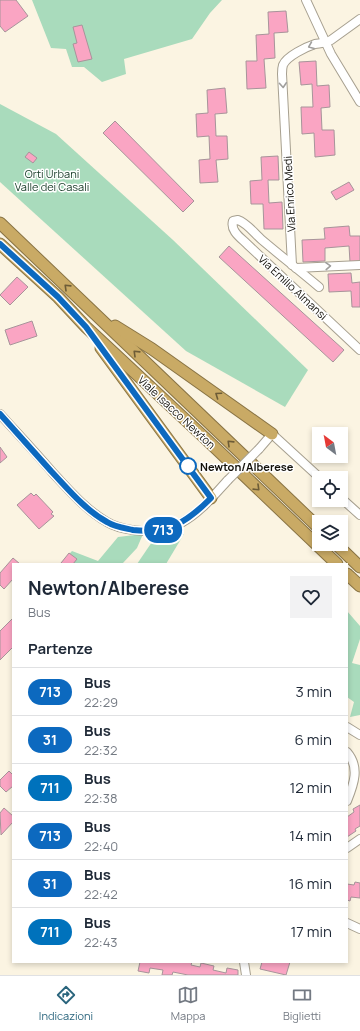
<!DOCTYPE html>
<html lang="it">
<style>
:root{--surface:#fff;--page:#f2f2f3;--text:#1f2937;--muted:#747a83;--line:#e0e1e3;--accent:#2a657d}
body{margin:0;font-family:Manrope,sans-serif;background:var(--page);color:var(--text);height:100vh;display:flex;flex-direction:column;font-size:15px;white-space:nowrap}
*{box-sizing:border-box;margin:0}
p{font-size:13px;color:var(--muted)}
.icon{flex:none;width:22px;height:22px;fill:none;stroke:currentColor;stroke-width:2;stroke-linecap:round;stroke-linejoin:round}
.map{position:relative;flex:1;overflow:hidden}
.panel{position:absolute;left:12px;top:563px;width:336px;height:400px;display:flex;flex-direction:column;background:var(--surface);border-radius:0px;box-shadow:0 2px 6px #0003}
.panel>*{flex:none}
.badge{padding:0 8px;border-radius:13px;font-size:14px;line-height:26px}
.needle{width:26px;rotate:328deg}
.buttons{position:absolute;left:312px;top:427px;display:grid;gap:8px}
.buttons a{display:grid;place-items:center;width:36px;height:36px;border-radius:0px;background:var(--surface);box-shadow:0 2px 6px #0003;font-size:20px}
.map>.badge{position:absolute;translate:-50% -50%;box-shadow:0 0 0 2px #fff}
h2{padding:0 16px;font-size:15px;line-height:36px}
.round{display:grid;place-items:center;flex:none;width:42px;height:42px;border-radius:0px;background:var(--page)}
.headline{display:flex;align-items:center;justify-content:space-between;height:68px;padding:0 16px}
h1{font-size:19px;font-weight:700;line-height:30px}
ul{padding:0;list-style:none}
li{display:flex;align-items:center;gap:12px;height:48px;padding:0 16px;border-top:1px solid var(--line)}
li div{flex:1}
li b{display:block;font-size:15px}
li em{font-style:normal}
li .badge{min-width:44px;font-weight:700;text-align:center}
.dock{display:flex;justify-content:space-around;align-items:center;height:56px;border-top:1px solid var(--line);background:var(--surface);font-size:11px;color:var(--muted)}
.dock a{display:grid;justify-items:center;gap:2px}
.dock .on{color:var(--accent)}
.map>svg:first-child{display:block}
</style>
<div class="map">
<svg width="360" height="975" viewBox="0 0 360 975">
<rect width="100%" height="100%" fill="#fbf4e2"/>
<g fill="#a9dbbc">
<polygon points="32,0 222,0 210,13 192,39 124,59 126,74 102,82 84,67 72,67 66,49 51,48"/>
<polygon points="0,104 56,134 173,240 308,370 285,407 186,351 0,182"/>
<polygon points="143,534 137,548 122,564 60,564 72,551 98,561 118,537"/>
<polygon points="184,534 166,564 137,564 154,539"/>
<polygon points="347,611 360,626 360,639 352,663 360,665 360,715 350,717 354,702 347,697"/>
</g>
<g fill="#faa5c3" stroke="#a7949a">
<polygon points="0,0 16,0 28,16 5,32 0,26"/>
<polygon points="286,11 288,32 274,33 275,58 264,59 266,88 247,89 246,61 257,61 256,35 269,34 268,12"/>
<polygon points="82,25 92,59 78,62 73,44 77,43 73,27"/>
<polygon points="316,61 317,86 329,85 330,107 321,108 322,130 334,130 335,155 315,157 314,133 302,134 301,107 313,107 312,84 301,85 299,62"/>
<polygon points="225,88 227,113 215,114 216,136 227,136 228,159 216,160 218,182 200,183 199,160 210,159 209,136 197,137 196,114 208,113 207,90"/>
<polygon points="115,121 194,201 183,212 103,133"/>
<polygon points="29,152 37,158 33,163 25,157"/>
<polygon points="278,156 279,180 268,180 269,203 282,202 283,229 264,229 263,204 251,204 250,181 262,180 261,157"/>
<polygon points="349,182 354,190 336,200 331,192"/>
<polygon points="349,226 350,236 360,236 360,261 350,262 349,246 325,248 325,261 303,262 302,240 325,239 324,228"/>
<polygon points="229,246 344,350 333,362 219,257"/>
<polygon points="351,273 352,283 360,282 360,307 352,307 351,291 329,292 328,274"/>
<polygon points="17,277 28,287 10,305 0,295"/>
<polygon points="32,321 37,336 10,345 5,330"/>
<polygon points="0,447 7,457 0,463"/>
<polygon points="31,493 34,496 36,494 53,512 51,514 54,516 39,529 17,505"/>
<polygon points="69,553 77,559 73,564 62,564 61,563"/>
<polygon points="13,558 20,564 13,564 13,579 4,589 0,585 0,573"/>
<polygon points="13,618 13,647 0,660 0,631"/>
<polygon points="9,771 13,775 13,786 6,792 0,786 0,780"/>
<polygon points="360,805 360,826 355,829 356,831 347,837 347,817 354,812 353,809"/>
<polygon points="4,808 13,816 13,822 1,835 0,813"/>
<polygon points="355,882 360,883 360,898 351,897 350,901 347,900 347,884 354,885"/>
<polygon points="140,962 192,962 191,965 200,967 201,963 214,966 213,970 226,973 227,968 238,970 238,975 188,975 173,972 172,975 162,975 163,970 150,968 149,973 138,971"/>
<polygon points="262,962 290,962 286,975 260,969"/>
</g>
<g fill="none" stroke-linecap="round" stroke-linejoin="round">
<g stroke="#a7a090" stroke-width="10">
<g id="minor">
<polyline points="306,0 331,54 360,102"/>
<path d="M292,265l-10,-191c0,-3 0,-6 1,-9 4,-9 23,-18 32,-21 6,-1 11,-1 16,-4l29,-21"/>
<polyline points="296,268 360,265"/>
<path d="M319,287c-19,-16 -38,-31 -57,-47 -7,-6 -15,-17 -24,-20l-5,1c-3,10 8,17 14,23l113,106"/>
<path d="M0,414c18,20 36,39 53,59 17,18 33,37 54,49 13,8 39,11 54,8 7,-1 14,-4 20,-7 19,-10 33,-28 47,-43"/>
<polyline points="259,449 272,434 320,478"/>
<polyline points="341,498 360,515"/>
<polyline points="347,727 360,735"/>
<path d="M347,752c13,15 7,32 0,49"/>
<polyline points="347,848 360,839"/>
<polyline points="347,923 360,929"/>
<polyline points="244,962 246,975"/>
</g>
</g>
<g stroke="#897445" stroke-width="13">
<g id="highway">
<polyline points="0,223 319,528"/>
<polyline points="0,244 58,297 86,327 206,439 337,564"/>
<polyline points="115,326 152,349 272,434"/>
<polyline points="101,348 211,498"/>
<polyline points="336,544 360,567"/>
<polyline points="347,574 360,586"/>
</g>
</g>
<use href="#minor" stroke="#fff" stroke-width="8"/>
<use href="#highway" stroke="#c9aa65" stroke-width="11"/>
<g stroke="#a7a090" stroke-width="10" stroke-linecap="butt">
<polyline id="minor-bridge" points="228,480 259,449"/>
</g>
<use href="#minor-bridge" stroke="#fff" stroke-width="8"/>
</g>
<defs><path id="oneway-chevron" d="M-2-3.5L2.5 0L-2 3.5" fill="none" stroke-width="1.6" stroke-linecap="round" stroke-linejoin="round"/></defs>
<g stroke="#a09f9d">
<use href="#oneway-chevron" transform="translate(311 46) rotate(157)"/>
<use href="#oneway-chevron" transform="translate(283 85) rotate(86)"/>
<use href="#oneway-chevron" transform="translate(328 266) rotate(-3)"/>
</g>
<g stroke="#6d5c37">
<use href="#oneway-chevron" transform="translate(67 287) rotate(-136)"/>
<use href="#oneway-chevron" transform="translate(136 353) rotate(-136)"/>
<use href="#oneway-chevron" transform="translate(218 395) rotate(-145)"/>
<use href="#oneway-chevron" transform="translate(230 443) rotate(-136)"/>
<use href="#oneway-chevron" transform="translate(257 488) rotate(44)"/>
</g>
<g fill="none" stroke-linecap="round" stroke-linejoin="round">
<g stroke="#fff" stroke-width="9">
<path id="line" d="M0,244l58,53 28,30 125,171c-24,24 -42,36 -78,32 -9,-2 -18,-3 -26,-8 -22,-12 -39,-33 -56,-51 -17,-19 -34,-38 -51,-57"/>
</g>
<use href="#line" stroke="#0c69bf" stroke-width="6"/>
</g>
<circle fill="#fff" stroke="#0c69bf" stroke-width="2" cx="188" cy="466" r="8"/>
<g text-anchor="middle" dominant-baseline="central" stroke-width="3" stroke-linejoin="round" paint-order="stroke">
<g font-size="11" fill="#163a26" stroke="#fff">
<text x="52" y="173">Orti Urbani<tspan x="52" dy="13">Valle dei Casali</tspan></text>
</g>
<g font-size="11" fill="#110f09" stroke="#fff">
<text transform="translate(289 194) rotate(-93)">Via Enrico Medi</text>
<text transform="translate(293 287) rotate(43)">Via Emilio Almansi</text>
<text transform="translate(177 412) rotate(43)">Viale Isacco Newton</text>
</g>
<g font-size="11" font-weight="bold" fill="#110f09" stroke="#fff" text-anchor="start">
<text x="200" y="466">Newton/Alberese</text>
</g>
</g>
</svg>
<div class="buttons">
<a><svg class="needle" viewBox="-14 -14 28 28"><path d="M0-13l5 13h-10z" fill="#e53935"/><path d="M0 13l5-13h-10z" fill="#747a83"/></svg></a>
<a><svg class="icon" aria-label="locate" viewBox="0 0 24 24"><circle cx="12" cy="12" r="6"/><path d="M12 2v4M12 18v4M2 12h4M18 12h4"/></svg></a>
<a><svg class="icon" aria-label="layers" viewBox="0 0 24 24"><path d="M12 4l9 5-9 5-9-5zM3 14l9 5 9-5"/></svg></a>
</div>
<b class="badge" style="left:163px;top:530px;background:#0c69bf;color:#fff">713</b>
<section class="panel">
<div class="headline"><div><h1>Newton/Alberese</h1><p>Bus</p></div><a class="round"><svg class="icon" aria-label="heart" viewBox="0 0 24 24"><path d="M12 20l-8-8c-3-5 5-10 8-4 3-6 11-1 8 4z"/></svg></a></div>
<h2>Partenze</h2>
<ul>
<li><span class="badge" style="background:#0c69bf;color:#fff">713</span><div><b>Bus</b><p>22:29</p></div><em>3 min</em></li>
<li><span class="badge" style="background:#0c69bf;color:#fff">31</span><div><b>Bus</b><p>22:32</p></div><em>6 min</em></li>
<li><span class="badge" style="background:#0072bc;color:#fff">711</span><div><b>Bus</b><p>22:38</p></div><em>12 min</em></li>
<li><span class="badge" style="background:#0c69bf;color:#fff">713</span><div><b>Bus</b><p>22:40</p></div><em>14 min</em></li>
<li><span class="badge" style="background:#0c69bf;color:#fff">31</span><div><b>Bus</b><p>22:42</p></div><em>16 min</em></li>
<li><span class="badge" style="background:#0072bc;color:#fff">711</span><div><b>Bus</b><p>22:43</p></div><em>17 min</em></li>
</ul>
</section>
</div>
<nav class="dock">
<a class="on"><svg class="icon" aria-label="directions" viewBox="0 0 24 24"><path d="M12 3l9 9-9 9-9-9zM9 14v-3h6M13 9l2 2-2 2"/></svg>Indicazioni</a>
<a><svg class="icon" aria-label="map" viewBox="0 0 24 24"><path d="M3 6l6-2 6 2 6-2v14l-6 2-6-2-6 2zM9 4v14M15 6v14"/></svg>Mappa</a>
<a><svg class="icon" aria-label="tickets" viewBox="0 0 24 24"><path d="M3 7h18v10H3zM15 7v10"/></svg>Biglietti</a>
</nav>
